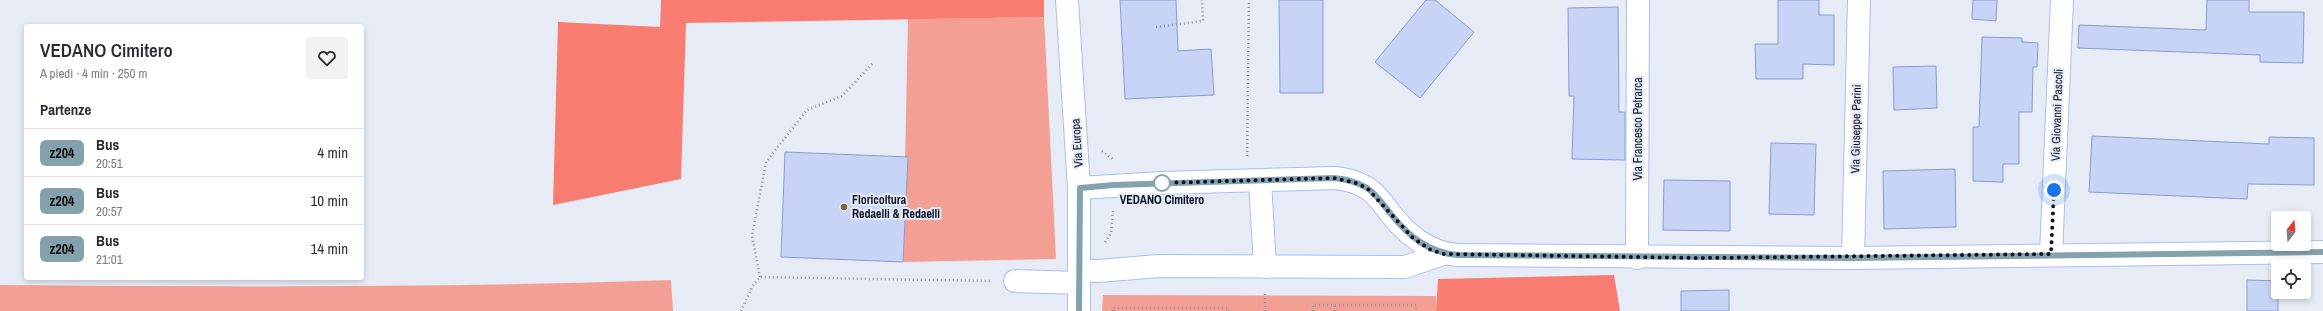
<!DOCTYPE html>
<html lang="it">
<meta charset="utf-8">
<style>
:root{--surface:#fff;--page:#f2f2f3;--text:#2b2b33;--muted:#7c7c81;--line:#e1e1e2}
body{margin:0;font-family:"Archivo Narrow",sans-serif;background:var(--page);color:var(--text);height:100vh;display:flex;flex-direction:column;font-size:15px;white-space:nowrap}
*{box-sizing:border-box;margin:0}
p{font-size:13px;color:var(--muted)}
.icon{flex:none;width:22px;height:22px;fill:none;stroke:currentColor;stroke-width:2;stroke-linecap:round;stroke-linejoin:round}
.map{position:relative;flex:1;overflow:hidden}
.drawer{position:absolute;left:24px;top:24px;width:340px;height:256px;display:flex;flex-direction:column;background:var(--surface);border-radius:4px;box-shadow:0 2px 6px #0003}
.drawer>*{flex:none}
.badge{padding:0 8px;border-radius:6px;font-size:14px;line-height:26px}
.needle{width:26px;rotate:17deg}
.fabs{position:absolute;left:2271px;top:211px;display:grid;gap:8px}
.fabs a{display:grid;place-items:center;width:40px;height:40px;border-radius:4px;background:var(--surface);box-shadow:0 2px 6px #0003;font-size:20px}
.you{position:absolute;width:20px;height:20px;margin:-10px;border:3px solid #fff;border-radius:50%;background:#1a73e8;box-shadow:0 0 0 6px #1a73e833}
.map>.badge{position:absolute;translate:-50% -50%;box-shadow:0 0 0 2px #fff}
h2{padding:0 16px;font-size:15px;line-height:36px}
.round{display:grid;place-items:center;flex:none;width:42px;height:42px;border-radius:4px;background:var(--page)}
.headline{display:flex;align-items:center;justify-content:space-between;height:68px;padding:0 16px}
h1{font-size:19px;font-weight:600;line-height:30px}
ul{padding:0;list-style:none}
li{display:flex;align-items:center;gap:12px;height:48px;padding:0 16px;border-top:1px solid var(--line)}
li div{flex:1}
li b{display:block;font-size:15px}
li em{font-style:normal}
li .badge{min-width:44px;font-weight:700;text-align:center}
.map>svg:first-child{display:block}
</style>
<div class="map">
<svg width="2323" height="311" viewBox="0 0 2323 311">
<rect width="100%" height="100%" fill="#e6ebf6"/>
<g fill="#f49f94">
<polygon points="1044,17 1056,259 903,262 908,19"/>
<path d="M671,280l2,31h-673v-26c224,2 448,3 671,-5z"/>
<polygon points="1103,295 1436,296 1436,311 1102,311"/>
</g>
<g fill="#f87d70">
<polygon points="661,0 1044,0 1044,17 686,23 681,179 553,205 558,22 660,27"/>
<polygon points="1614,275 1620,311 1436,311 1438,279"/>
</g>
<g fill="#c7d4f5" stroke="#889ccf">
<polygon points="1120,0 1176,0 1178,51 1211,49 1214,95 1125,99"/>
<polygon points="1279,0 1323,0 1323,93 1280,93"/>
<polygon points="1426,0 1435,0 1474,32 1420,98 1375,62"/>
<polygon points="1778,0 1819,0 1819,15 1834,15 1834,65 1803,64 1803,79 1756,79 1755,44 1778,44"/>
<polygon points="1973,0 1997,0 1996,21 1972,19"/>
<polygon points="2207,0 2249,0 2249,12 2304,12 2303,63 2260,62 2260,55 2078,48 2079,25 2206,30"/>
<polygon points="1618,7 1619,112 1625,112 1625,160 1572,159 1574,96 1569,96 1568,8"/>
<polygon points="1982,37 2022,38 2022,42 2038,43 2037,67 2033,67 2032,112 2019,112 2019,164 2003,164 2003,182 1973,181 1973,127 1979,127"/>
<polygon points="1936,66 1937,108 1894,110 1893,67"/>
<polygon points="2092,136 2269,144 2269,137 2314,138 2314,185 2248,184 2247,199 2089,192"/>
<polygon points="1771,143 1816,144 1814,215 1769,214"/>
<polygon points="785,152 908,157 903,262 781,257"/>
<polygon points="1955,169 1956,227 1884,229 1883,171"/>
<polygon points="1664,180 1730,181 1730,231 1663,230"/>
<polygon points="2247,280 2278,281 2278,311 2247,311"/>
<polygon points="1729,290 1729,311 1681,311 1681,291"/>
</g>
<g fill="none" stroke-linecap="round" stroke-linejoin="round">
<g stroke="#a9bef3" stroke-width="24">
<g id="minor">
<polyline points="1067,0 1079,188 1079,311"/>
<polyline points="1260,181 1265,267"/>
<path d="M1079,188l83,-5 173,-5c11,1 22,4 32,10 10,6 16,16 23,25 18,23 39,40 68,42l395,3 470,-6"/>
<polyline points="2051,254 2062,0"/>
<polyline points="1637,258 1638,0"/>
<polyline points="1853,258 1859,0"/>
<polyline points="1079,271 1098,271 1159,266 1405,267 1443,254"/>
<polyline points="1015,281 1079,283"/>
</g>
</g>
<g stroke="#8a8f9d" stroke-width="2.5" stroke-dasharray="1 3" stroke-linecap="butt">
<polyline points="1156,27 1203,21 1202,0"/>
<polyline points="1102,151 1114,160"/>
<polyline points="1247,156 1249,0"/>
<polyline points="1105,242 1111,233 1113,211"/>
<polyline points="760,277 752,236 766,162 807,110 842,96 873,63"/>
<polyline points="741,311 752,287 760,277 991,281"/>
<polyline points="1113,311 1113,308 1228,308 1228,311"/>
<polyline points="1265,311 1265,292"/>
<polyline points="1313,311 1313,305 1416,305 1416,311"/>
<polyline points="1335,311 1335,305"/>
</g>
<use href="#minor" stroke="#fff" stroke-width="22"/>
</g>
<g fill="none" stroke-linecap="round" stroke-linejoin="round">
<g stroke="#fff" stroke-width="9">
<path id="line" d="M1079,311l1,-123 34,-3 220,-7c12,1 23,4 33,10 9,6 16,16 23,25 18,23 39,40 68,42l395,3 470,-6"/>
</g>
<use href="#line" stroke="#84a2ae" stroke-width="6"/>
<polyline stroke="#0a1123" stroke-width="4" stroke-dasharray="0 7.2" points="1162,183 1334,178 1356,183 1367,188 1413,238 1431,250 1444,254 1699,258 2051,254 2054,190"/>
</g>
<circle fill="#fff" stroke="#84a2ae" stroke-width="2" cx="1162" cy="183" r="8"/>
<circle fill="#7b6736" stroke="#e6ebf6" stroke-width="1.5" cx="844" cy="207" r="4"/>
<g text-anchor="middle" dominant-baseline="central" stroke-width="4" stroke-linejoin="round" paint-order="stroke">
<g font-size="12" fill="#0a1123" stroke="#e6ebf6">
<text transform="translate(2057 115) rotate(-88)">Via Giovanni Pascoli</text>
<text transform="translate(1638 129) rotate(-90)">Via Francesco Petrarca</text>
<text transform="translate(1856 129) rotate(-89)">Via Giuseppe Parini</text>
<text transform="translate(1077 143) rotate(-94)">Via Europa</text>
</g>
<g font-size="12" font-weight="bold" fill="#0a1123" stroke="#e6ebf6" text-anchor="start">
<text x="852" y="200">Floricoltura<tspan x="852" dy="14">Redaelli &amp; Redaelli</tspan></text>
</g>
<g font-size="12" font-weight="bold" fill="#0a1123" stroke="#e6ebf6">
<text x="1162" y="200">VEDANO Cimitero</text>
</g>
</g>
</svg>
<div class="fabs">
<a><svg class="needle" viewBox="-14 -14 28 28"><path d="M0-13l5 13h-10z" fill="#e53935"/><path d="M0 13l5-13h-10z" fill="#7c7c81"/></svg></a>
<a><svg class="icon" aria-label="locate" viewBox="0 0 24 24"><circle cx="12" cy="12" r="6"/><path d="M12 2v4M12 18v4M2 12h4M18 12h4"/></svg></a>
</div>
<div class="you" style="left:2054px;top:190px"></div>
<section class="drawer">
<div class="headline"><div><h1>VEDANO Cimitero</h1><p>A piedi · 4 min · 250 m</p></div><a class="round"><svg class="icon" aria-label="heart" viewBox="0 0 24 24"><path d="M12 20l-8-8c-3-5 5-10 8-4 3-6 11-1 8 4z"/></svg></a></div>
<h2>Partenze</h2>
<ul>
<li><span class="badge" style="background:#84a2ae;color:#111">z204</span><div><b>Bus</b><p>20:51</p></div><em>4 min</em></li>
<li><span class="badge" style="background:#84a2ae;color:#111">z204</span><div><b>Bus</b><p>20:57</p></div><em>10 min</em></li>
<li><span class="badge" style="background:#84a2ae;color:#111">z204</span><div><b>Bus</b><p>21:01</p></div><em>14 min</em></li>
</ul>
</section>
</div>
